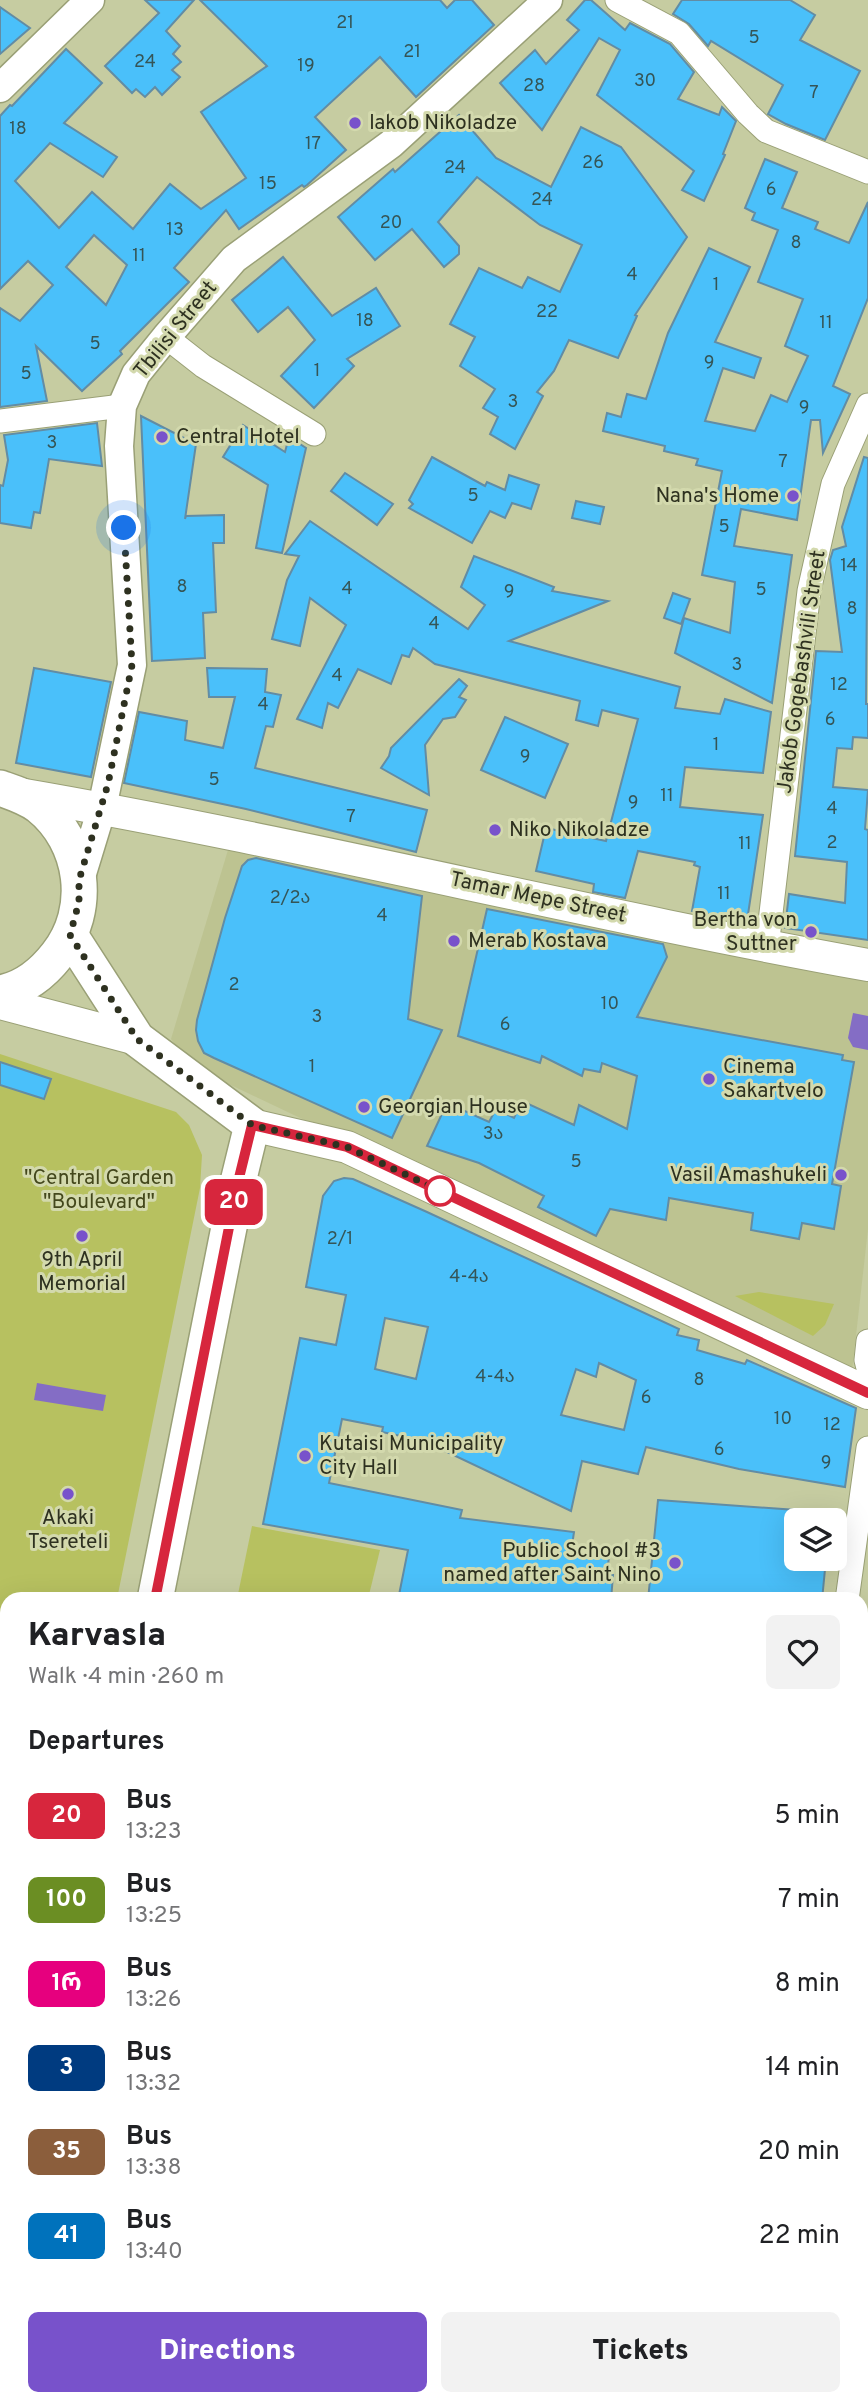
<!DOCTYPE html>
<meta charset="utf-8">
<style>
:root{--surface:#fff;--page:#f2f2f2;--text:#202124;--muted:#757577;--accent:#7852cb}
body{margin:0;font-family:Overpass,"Noto Sans Georgian",sans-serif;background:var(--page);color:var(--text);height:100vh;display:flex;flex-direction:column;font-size:26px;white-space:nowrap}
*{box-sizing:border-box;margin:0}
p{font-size:23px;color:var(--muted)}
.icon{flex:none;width:38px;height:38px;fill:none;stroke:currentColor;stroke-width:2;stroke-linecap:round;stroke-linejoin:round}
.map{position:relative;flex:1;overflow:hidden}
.details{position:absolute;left:0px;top:1592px;width:868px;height:814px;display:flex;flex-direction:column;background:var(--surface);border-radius:21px 21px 0 0;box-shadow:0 7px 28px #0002}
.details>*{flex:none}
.badge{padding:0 14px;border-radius:10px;font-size:24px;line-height:46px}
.controls{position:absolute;left:784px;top:1508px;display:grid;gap:14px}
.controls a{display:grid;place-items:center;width:63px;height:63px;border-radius:10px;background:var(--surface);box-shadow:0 7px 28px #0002;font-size:35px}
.you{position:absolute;width:35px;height:35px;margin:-18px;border:5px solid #fff;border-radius:50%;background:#1a73e8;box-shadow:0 0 0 10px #1a73e833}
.map>.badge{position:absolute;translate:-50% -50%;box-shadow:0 0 0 4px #fff}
h2{padding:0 28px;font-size:26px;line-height:63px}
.round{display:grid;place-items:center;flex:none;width:74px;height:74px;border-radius:10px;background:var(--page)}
.summary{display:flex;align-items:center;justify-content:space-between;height:119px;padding:0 28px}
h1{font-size:33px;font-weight:800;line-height:52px}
.action{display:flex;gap:14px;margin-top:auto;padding:14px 28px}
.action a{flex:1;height:80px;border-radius:10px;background:var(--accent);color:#fff;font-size:28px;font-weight:800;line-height:80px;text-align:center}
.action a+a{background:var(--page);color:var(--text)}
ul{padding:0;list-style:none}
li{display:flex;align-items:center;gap:21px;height:84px;padding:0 28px}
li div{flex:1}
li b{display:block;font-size:26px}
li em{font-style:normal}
li .badge{min-width:77px;font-weight:700;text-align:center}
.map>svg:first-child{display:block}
</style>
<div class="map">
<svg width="868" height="2405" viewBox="0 0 868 2405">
<rect width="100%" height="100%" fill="#c6cca1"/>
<polygon fill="#bdc391" points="231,840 868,973 868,1229 851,1380 193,1067 171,1039"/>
<g fill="#b7c160">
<polygon points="0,1054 176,1112 189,1125 202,1155 200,1188 117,1599 7,1600 7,1686 0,1685"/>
<polygon points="759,1292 834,1304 825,1325 813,1336 735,1296"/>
<polygon points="252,1526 380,1550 368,1599 237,1599"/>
<polygon points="129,2399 330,2399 326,2405 128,2405"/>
</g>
<g fill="#846dc5">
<polygon points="853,1013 868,1016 868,1050 853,1047 848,1038"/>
<polygon points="37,1383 106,1395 103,1411 34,1400"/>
<polygon points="868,2350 868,2405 303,2405 311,2399 612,2399 630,2404 748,2404 765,2399 861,2399 861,2355"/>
</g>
<g fill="#4ac0fa" stroke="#628ca4" stroke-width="2" fill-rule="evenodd">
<polygon points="145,0 194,0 166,31 180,46 173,54 181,62 172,70 180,77 162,95 155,87 145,97 136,89 132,93 105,66 159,13"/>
<path d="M200,0h240l7,8 8,-8h17l22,25 -78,72 -36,-40 -65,60 31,33 -39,35 -3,2 -2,-2 -63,44 -13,-19 -52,58 15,14 -69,69 2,3 -40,37 -46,-45 11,55 -47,6v-99l20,13 33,-36 -25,-24 -28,28v-173l10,-11 2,1 54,-57 36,34 -38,40 53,34 -14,20 -53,-34 -35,38 44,47 33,-36 41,37 37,-45 31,25 45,-31 -45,-66 66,-46zM94,235l33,30 -21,40 -40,-38z"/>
<polygon points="585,0 591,0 625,30 630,23 670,44 694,72 678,99 719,115 722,107 736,121 723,154 725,155 704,201 682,190 694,171 597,95 620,50 599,38 542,130 500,83 535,50 546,64 579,30 567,20"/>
<polygon points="682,0 790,0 815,15 800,40 860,71 825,140 786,124 768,114 783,85 711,41 708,46 689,24 673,14"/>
<polygon points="0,7 30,28 0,54"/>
<polygon points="459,115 496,158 551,187 581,127 621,147 687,237 635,315 637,316 618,358 569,340 554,371 537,392 543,396 515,449 490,434 498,417 483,408 495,389 460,366 475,337 450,324 479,268 522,288 528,277 560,292 582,245 540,225 477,177 438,222 459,246 459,254 444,267 412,229 375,260 338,217 393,169 395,172"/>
<polygon points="765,159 797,172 782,208 818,222 815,229 849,243 868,202 868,298 833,386 850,394 823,453 820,420 811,420 797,520 741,509 734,546 792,555 772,703 675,653 684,618 730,633 735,582 702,575 722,471 696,465 698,459 664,451 665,446 603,431 607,413 621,417 627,394 646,399 668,333 709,248 750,267 715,342 761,358 754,378 723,368 705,421 755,431 771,395 787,402 808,356 785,346 803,299 758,282 778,230 752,220 755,213 745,208"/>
<polygon points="283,257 332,316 376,288 400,326 347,359 354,366 314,408 281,376 315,340 288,307 258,332 232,300"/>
<polygon points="141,416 196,444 185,519 186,516 224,515 224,543 213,543 216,612 203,613 205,658 152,661"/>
<polygon points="97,423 102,466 49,459 40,513 34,512 31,528 0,523 0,485 3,486 8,460 4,435"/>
<polygon points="243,425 285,452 289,437 306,448 282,553 256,548 268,485 223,457"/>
<polygon points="432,457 485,486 487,482 505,490 509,475 539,485 531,509 512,503 505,518 490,511 472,543 409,508 413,504 409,500"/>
<polygon points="864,457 868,458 866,704 868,704 868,738 853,737 852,749 837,748 833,787 868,790 865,829 868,830 868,940 785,928 789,894 845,903 847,862 795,856 816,651 842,652 830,560 833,550 846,546 842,527"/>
<polygon points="345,473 393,504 377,525 331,491"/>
<polygon points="576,501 604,507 600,524 572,518"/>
<polygon points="310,521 468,629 485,605 461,587 474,556 554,587 552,591 608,601 509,641 680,687 675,708 720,714 725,699 771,712 763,773 685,767 680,807 763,815 747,921 692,911 700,867 694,865 695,862 638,851 625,898 593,892 594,884 536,871 546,828 606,841 638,719 602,710 598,726 576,720 580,701 435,664 413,648 409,657 402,655 391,684 358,669 338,708 328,703 322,728 297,719 346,625 310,598 300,646 272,639 287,580 299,556 285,554"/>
<polygon points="673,593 690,599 681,624 664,618"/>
<polygon points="34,668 111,682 91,777 16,763"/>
<polygon points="207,668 267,669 265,692 281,695 273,727 266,726 255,768 427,810 416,852 246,809 124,783 139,712 187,721 185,740 223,748 235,697 209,697"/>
<polygon points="459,679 467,686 459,697 466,700 455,717 443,719 425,745 429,795 381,768 389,756 391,748"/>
<polygon points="505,717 568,744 545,798 481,770"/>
<polygon points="256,858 422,896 408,1019 442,1030 392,1138 214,1058 204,1053 198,1041 196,1030 197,1020 225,918 242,866 248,860"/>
<polygon points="487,909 663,944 667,957 637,1017 843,1055 842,1060 854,1062 832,1184 841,1186 834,1229 802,1223 799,1239 751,1230 753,1213 669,1198 666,1220 610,1209 596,1236 538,1207 544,1196 479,1163 427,1146 447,1103 489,1122 496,1109 514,1118 522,1101 574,1125 579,1105 627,1129 637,1076 602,1063 600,1072 584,1069 582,1076 542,1056 540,1063 458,1036"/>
<polygon points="0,1062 51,1079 44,1099 0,1085"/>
<path d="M344,1178l9,1 74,33 252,117 -2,6 22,5 -2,10 48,14 2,-4 109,48 -11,79 -106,-18 -93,-22 -8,27 -56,-13 -11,50 -147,-70 -42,-9 1,-5 -41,-8 -13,64 133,27 -2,8 114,14 -3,20 38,4 -2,19h6l-2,25h-213l10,-50 -145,-26 37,-186 36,7 10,-50 -40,-8 17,-91 11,-15zM385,1318l43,9 -12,52 -41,-10zM599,1363l37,17 -12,50 -63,-15 15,-46 20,8z"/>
<polygon points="658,1500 796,1510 796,1559 826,1559 822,1600 648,1600"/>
</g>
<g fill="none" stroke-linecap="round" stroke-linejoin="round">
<g stroke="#9aa076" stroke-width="20">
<polyline id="pedestrian" points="701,2399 702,2405"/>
</g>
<g stroke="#9aa076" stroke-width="25">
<g id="minor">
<polyline points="617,0 679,33 748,114 766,131 868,172"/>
<polyline points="166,337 203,366 314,434"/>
<polyline points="0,421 122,406"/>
<polyline points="767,947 809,591 833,484 868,405"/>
<polyline points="868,1341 866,1360 868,1368"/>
<polyline points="847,1600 868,1448"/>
<polyline points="0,1700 7,1701"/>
<polyline points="861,1919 868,1919"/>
<polyline points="0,1983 7,1984"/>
<polyline points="861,2089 868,2091"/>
</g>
</g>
<g stroke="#9aa076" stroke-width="31">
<g id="tertiary">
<polyline points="0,88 90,0"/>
<polyline points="80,880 102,808 132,665 119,446 122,406 136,374 166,337 234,259 391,144 548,0"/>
</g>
</g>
<g stroke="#9aa076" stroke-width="34">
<g id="secondary">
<path d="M19,794c285,49 565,120 849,171"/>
<polyline points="0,1003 137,1039"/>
<polyline points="252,1125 347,1147 868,1393"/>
</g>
</g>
<g stroke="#9aa076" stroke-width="38">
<g id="primary">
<path d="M0,788c14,5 27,9 39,18 45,36 54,104 18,149 -14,18 -34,34 -57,38"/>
<polyline points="70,935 137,1039 252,1125 238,1182 155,1600"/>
<polyline points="0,2356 7,2320"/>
</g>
</g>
<use href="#pedestrian" stroke="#fff" stroke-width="18"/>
<use href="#minor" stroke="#fff" stroke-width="23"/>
<use href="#tertiary" stroke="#fff" stroke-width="28"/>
<use href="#secondary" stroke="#fff" stroke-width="32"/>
<use href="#primary" stroke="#fff" stroke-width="35"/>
</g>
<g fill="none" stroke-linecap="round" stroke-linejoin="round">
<g stroke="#fff" stroke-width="16">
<polyline id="line" points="155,1600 238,1182 252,1125 347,1147 868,1393"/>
</g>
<use href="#line" stroke="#d7263d" stroke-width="10"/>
<polyline stroke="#2e3120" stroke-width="7" stroke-dasharray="0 12.6" points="124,528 132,665 108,784 79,880 79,902 70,935 137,1039 252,1125 347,1147 445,1193 440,1191"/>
</g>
<g fill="#7852cb" stroke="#d3d9ad" stroke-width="2.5">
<circle cx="355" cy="123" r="7"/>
<circle cx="162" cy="437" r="7"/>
<circle cx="793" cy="496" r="7"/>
<circle cx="495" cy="830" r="7"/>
<circle cx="811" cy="932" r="7"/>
<circle cx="454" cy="941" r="7"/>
<circle cx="709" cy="1079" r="7"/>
<circle cx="364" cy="1107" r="7"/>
<circle cx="841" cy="1175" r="7"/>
<circle cx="82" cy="1236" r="7"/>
<circle cx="305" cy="1456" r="7"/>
<circle cx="68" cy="1494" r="7"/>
<circle cx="675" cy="1563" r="7"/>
</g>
<circle fill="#fff" stroke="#d7263d" stroke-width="3.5" cx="440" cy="1191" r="14"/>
<g text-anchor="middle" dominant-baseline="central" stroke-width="6" stroke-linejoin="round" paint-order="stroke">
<g font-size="18" fill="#355556">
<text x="345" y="23">21</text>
<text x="754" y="38">5</text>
<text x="412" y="52">21</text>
<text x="145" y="62">24</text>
<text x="306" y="66">19</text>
<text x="645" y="81">30</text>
<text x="534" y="86">28</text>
<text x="814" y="93">7</text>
<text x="18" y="129">18</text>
<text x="313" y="144">17</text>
<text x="593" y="163">26</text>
<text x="455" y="168">24</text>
<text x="268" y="184">15</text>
<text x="771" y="190">6</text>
<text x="542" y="200">24</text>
<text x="391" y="223">20</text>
<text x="175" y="230">13</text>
<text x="796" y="243">8</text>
<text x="139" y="256">11</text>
<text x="632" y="275">4</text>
<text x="716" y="285">1</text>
<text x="547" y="312">22</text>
<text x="365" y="321">18</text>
<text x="826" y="323">11</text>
<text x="95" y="344">5</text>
<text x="709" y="363">9</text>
<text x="317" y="371">1</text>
<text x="26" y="374">5</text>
<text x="513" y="402">3</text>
<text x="804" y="408">9</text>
<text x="52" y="443">3</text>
<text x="783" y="462">7</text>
<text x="473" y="496">5</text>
<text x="724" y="527">5</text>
<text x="849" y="566">14</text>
<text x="182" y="587">8</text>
<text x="347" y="589">4</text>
<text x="761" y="590">5</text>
<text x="509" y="592">9</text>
<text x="852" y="609">8</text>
<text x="434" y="624">4</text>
<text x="737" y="665">3</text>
<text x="337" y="676">4</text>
<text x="839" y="685">12</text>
<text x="263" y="705">4</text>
<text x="830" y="720">6</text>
<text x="716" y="745">1</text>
<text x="525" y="757">9</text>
<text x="214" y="780">5</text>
<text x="667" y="796">11</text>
<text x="633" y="803">9</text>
<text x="832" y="809">4</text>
<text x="351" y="817">7</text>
<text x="832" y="843">2</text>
<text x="745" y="844">11</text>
<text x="724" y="894">11</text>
<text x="290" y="898">2/2ა</text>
<text x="382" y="916">4</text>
<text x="234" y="985">2</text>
<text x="610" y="1004">10</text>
<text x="317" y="1017">3</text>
<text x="505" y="1025">6</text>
<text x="312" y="1067">1</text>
<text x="493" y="1134">3ა</text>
<text x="576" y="1162">5</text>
<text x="340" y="1239">2/1</text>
<text x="469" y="1277">4-4ა</text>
<text x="495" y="1377">4-4ა</text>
<text x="699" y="1380">8</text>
<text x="646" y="1398">6</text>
<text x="783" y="1419">10</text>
<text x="832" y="1425">12</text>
<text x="719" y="1450">6</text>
<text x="826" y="1463">9</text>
</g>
<g font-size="21" fill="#2e3120" stroke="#d3d9ad" text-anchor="start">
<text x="369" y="123">Iakob Nikoladze</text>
<text x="176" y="437">Central Hotel</text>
<text x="779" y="496" text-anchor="end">Nana's Home</text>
<text x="509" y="830">Niko Nikoladze</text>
<text x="797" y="920" text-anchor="end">Bertha von<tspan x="797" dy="24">Suttner</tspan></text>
<text x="468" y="941">Merab Kostava</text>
<text x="723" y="1067">Cinema<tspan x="723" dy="24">Sakartvelo</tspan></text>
<text x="378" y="1107">Georgian House</text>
<text x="827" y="1175" text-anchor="end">Vasil Amashukeli</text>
<text x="82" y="1260" text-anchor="middle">9th April<tspan x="82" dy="24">Memorial</tspan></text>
<text x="319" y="1444">Kutaisi Municipality<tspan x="319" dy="24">City Hall</tspan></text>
<text x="68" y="1518" text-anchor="middle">Akaki<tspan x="68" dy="24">Tsereteli</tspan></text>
<text x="661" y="1551" text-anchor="end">Public School #3<tspan x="661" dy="24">named after Saint Nino</tspan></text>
</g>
<g font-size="21" fill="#2e3120" stroke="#d3d9ad">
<text transform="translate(176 330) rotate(-51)">Tbilisi Street</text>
<text transform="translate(802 672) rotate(-82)">Jakob Gogebashvili Street</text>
<text transform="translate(538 898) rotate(12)">Tamar Mepe Street</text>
</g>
<g font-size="21" fill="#44481c" stroke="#d3d9ad">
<text x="99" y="1178">"Central Garden<tspan x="99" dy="24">"Boulevard"</tspan></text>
</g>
</g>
</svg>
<div class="controls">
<a><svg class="icon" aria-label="layers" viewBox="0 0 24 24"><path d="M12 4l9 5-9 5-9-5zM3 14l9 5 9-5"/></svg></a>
</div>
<div class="you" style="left:124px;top:528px"></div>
<b class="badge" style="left:234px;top:1202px;background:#d7263d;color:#fff">20</b>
<section class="details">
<div class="summary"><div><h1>Karvasla</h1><p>Walk · 4 min · 260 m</p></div><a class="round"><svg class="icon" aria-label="heart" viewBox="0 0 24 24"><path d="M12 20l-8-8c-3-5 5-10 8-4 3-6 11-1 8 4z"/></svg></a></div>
<h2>Departures</h2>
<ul>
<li><span class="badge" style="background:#d7263d;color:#fff">20</span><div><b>Bus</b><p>13:23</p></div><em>5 min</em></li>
<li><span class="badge" style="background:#6b8e23;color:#fff">100</span><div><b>Bus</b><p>13:25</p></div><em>7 min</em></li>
<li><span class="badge" style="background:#e6007e;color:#fff">1რ</span><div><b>Bus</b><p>13:26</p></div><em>8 min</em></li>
<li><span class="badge" style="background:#003b80;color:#fff">3</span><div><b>Bus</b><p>13:32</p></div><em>14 min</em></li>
<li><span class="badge" style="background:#8b5e3c;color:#fff">35</span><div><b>Bus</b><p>13:38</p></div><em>20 min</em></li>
<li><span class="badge" style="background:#0072bc;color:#fff">41</span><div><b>Bus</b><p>13:40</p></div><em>22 min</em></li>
</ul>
<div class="action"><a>Directions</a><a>Tickets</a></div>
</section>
</div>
